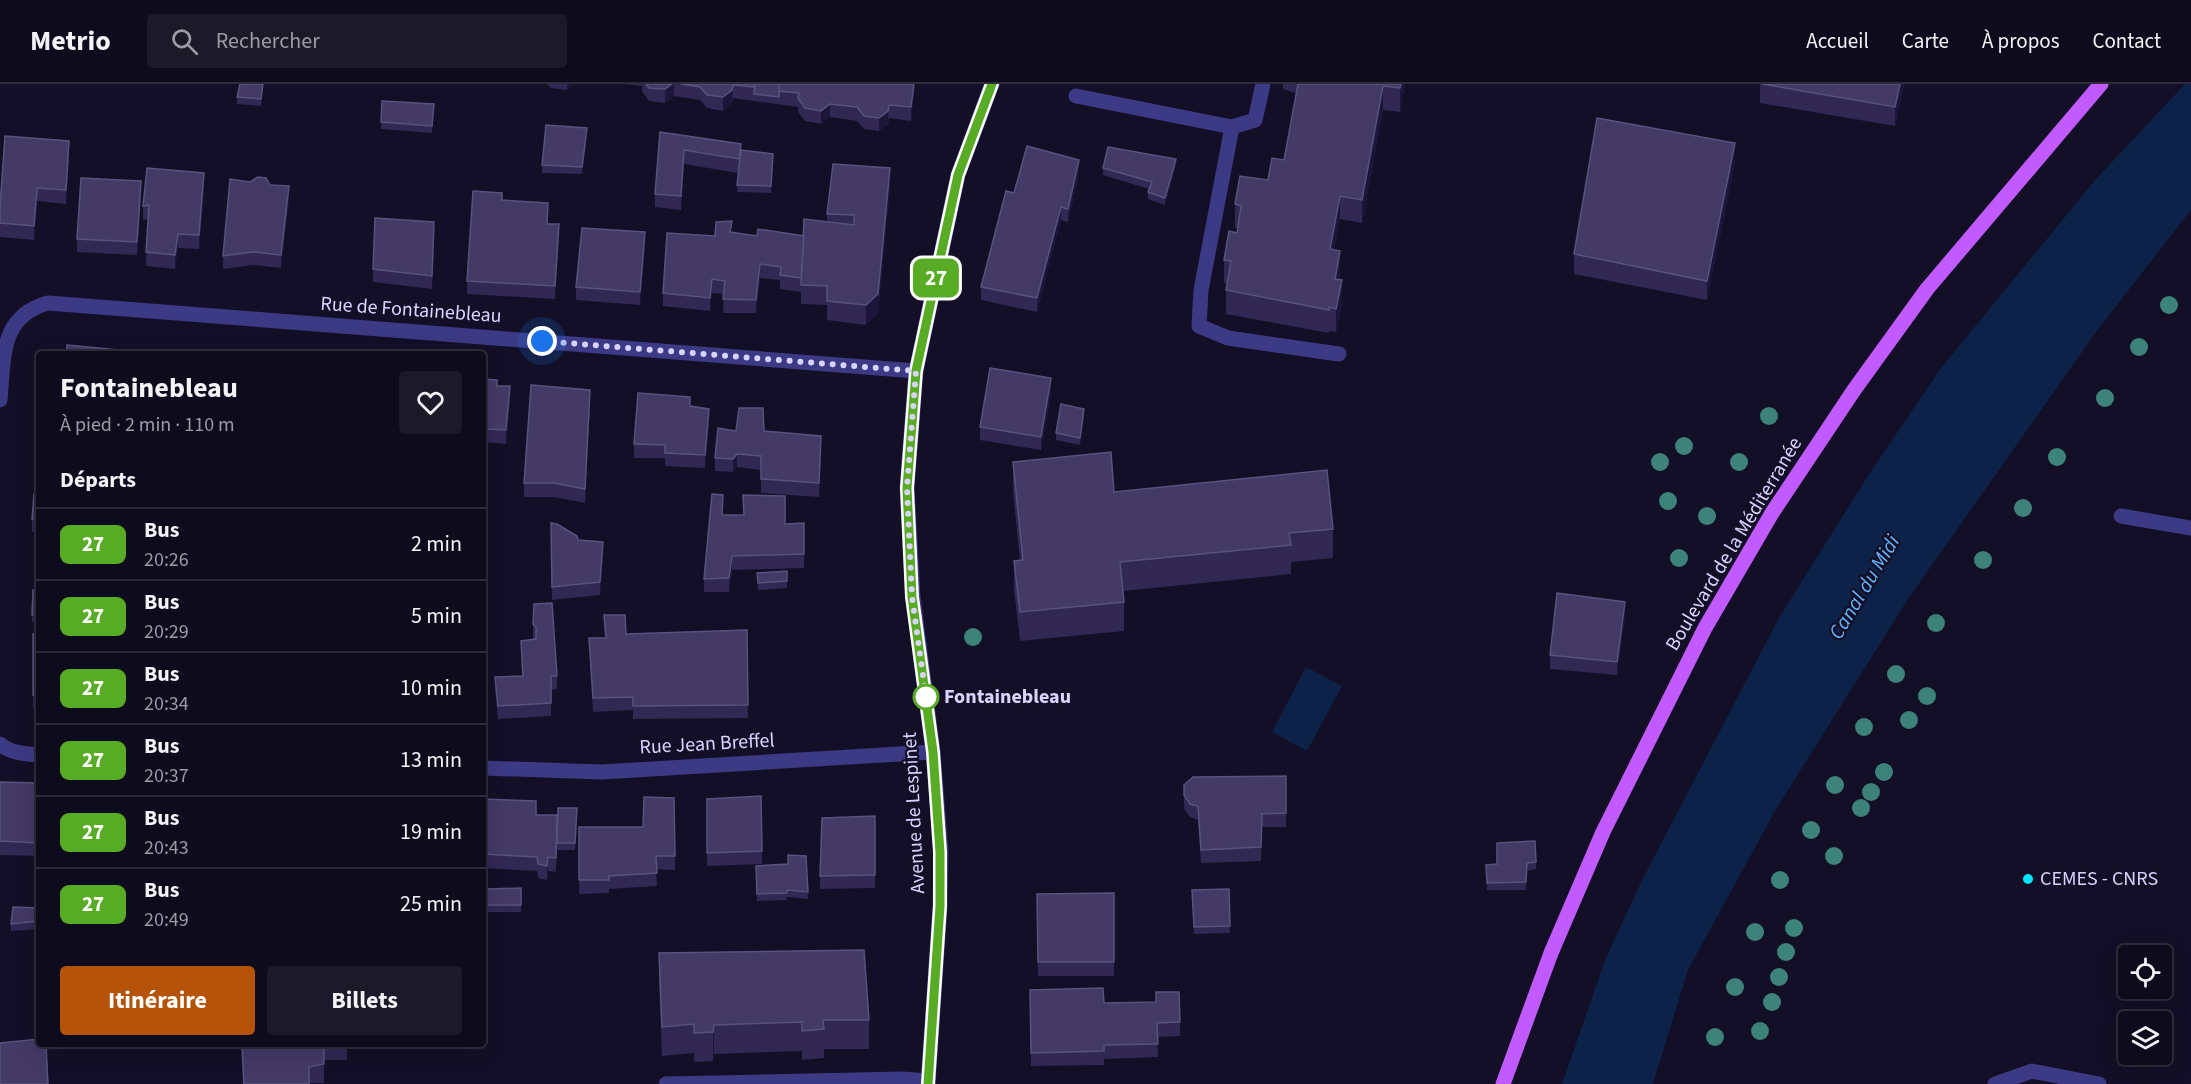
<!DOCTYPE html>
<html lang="fr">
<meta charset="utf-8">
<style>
:root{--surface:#0e0b1c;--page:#1c1929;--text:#f1f3f6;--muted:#9b9ba3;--line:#2e2b3b;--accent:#b45309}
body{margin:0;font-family:"Source Sans 3",sans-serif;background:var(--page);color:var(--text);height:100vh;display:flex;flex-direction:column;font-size:22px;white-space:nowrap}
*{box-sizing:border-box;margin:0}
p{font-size:20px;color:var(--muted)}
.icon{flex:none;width:33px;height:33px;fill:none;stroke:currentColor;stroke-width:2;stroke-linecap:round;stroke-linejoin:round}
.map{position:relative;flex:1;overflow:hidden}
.sheet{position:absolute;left:36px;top:267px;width:450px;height:696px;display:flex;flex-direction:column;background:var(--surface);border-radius:6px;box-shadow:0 6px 24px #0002,0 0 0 2px var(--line)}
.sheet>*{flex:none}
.badge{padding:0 12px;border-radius:9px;font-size:21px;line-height:39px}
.buttons{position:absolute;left:2118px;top:861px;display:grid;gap:12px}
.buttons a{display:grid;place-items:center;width:54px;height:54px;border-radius:6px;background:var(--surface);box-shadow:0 6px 24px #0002,0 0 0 2px var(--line);font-size:30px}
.you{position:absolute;width:30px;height:30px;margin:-15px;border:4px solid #fff;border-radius:50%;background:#1a73e8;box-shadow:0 0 0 9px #1a73e833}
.map>.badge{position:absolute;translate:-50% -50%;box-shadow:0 0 0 3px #fff}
h2{padding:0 24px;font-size:22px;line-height:54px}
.round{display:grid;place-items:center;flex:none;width:63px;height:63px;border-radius:6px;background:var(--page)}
.overview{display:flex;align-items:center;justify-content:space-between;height:102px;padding:0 24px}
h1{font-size:28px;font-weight:700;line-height:45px}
.primary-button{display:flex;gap:12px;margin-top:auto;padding:12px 24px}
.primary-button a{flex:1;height:69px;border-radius:6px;background:var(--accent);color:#fff;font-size:24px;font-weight:700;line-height:69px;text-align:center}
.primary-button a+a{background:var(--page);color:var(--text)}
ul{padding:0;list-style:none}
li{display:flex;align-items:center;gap:18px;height:72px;padding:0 24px;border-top:2px solid var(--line)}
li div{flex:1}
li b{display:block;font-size:22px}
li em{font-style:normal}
li .badge{min-width:66px;font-weight:700;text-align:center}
header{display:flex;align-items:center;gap:36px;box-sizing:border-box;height:84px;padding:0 30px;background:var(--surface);border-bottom:2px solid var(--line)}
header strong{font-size:28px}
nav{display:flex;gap:33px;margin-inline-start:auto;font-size:21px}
.search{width:420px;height:54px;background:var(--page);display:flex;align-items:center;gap:15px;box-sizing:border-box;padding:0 21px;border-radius:6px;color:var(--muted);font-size:22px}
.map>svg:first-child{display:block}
</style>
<header>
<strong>Metrio</strong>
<div class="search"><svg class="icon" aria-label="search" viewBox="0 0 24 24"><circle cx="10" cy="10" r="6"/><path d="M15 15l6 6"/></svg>Rechercher</div>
<nav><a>Accueil</a><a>Carte</a><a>À propos</a><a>Contact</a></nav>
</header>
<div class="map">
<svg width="2191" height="1000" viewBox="0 0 2191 1000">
<rect width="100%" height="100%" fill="#130f26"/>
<g fill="#0c2248">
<polygon points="2185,0 2191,0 2191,126 2099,244 1908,515 1775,727 1688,886 1653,1000 1562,1000 1605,876 1642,796 1780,532 1871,387 1941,284 2096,95"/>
<polygon points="1306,583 1342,602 1307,667 1272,648"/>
</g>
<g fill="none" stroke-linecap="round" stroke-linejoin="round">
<g stroke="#3d3a85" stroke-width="15">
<polyline points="1076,12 1232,43 1255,36 1263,0"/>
<polyline points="1232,43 1201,206 1199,242 1228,254 1339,270"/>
<polyline points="2121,432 2191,444"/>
<polyline points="666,1000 902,995 928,997"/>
<polyline points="1995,1000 2032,987 2099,1000"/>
</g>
<g stroke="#3d3a85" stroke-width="15">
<path d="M0,316c4,-43 0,-84 48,-97l868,68"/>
<path d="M0,660c10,9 26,10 39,11"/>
<polyline points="483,684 602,688 933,668"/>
</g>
<polyline stroke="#3d3a85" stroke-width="15" points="928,1000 940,822 941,768 933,668 913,513 907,403 916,287 958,91 992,0"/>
<polyline stroke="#c25bff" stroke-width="15" points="1503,1000 1551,869 1603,748 1705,544 1772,429 1854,306 1927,205 2101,0"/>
</g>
<g fill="#3d827b">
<circle cx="2169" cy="221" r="9"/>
<circle cx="2139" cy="263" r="9"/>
<circle cx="2105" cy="314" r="9"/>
<circle cx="1769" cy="332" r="9"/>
<circle cx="1684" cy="362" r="9"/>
<circle cx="2057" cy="373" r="9"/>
<circle cx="1660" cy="378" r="9"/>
<circle cx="1739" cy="378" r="9"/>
<circle cx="1668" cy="417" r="9"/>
<circle cx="2023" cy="424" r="9"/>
<circle cx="1707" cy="432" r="9"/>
<circle cx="1679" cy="474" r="9"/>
<circle cx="1983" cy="476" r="9"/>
<circle cx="1936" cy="539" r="9"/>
<circle cx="973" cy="553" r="9"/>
<circle cx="1896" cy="590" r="9"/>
<circle cx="1927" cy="612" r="9"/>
<circle cx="1909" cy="636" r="9"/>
<circle cx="1864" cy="643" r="9"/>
<circle cx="1884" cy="688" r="9"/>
<circle cx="1835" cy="701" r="9"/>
<circle cx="1871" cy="708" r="9"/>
<circle cx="1861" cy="724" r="9"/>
<circle cx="1811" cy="746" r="9"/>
<circle cx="1834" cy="772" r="9"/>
<circle cx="1780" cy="796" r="9"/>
<circle cx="1794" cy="844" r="9"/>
<circle cx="1755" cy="848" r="9"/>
<circle cx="1786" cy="868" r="9"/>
<circle cx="1779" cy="893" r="9"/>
<circle cx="1735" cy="903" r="9"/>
<circle cx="1772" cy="918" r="9"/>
<circle cx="1760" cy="947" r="9"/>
<circle cx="1715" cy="953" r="9"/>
</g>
<g fill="#312854">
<polygon points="263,0 261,22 237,20 237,13"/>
<polygon points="547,0 574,0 567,6 551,4"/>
<polygon points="625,0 915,0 911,37 889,34 888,40 879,47 864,45 857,37 830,33 821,40 805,37 798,28 798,23 754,17 733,14 732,19 723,27 707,24 700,16 674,12 665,19 649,17 642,7 642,2"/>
<polygon points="1283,0 1405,0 1400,28 1383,26 1362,139 1340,135 1334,166 1340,191 1339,196 1342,220 1336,248 1329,247 1329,249 1226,230 1226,206 1227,199 1224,199 1224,176 1237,149 1238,144 1235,144 1235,120 1268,96 1284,76 1296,9 1283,5"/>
<polygon points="1760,0 1904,0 1895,42 1760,19"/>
<polygon points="434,27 432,49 381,45 381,38"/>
<polygon points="660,48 741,67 773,77 771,109 737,108 738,89 684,80 681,126 655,123 655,110"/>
<polygon points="587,51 582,90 542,89 542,81"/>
<polygon points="69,71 66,120 37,117 34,156 0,153 0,122"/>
<polygon points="1735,78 1707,216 1574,190 1574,170"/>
<polygon points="1176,82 1165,121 1148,115 1148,108 1149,105 1103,91 1103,84"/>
<polygon points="1079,90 1068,138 1061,136 1037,228 981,216 981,203 1014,109"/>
<polygon points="270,101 289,116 281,184 253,181 223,185 223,172"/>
<polygon points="204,103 199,165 178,164 175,185 146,182 148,135 143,136 143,122"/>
<polygon points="890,103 878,229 866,241 827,236 827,221 801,220 801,208 780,205 780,196 760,194 756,229 723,229 724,210 712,209 710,227 663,222 663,209 715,152 732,148 757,152 804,152 827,138 827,130"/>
<polygon points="141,111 137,171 77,168 77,155"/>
<polygon points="502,116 548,140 559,153 555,215 467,210 467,197"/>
<polygon points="434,151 432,205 373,198 373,185"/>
<polygon points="645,162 640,221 576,216 576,203"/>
<polygon points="483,295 497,302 510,315 506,360 483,358"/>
<polygon points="1051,308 1041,366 980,356 980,343"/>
<polygon points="590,319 585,419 554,413 524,413 524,399"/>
<polygon points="1084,332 1080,361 1056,356 1056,349"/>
<polygon points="709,338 705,384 665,382 665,374 634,374 634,360"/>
<polygon points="736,347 764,347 821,366 819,413 761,409 761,386 737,383 733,388 715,387 715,374"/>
<polygon points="1013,378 1114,408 1333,445 1333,474 1291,478 1291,490 1123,507 1124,518 1124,547 1020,557 1014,506 1014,477 1020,476 1013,407"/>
<polygon points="39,411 39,471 37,471 39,448 32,448 32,435"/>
<polygon points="743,411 785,440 804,439 804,484 732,486 729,508 704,508 704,495 723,431 743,431"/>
<polygon points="551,439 603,471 600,511 552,516"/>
<polygon points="787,487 787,504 758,506 757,489"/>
<polygon points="33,506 39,507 39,539 32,538"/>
<polygon points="534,520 557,592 557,605 551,606 551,632 498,635 495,606 495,593 522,592 521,557 534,555 533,554 533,540"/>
<polygon points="604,531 626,550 747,546 748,634 633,635 633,626 593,628 589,554 605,554"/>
<polygon points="1625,532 1617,591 1550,585 1550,571"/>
<rect x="33" y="550" width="6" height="74"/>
<polygon points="1286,692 1286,743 1262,743 1261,777 1201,779 1198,736 1190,733 1184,725 1184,701"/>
<polygon points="0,698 39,699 39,772 0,771"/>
<polygon points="761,712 762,780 707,782 707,715"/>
<polygon points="483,715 536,731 557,731 556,788 548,787 547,796 538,794 537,787 483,784"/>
<polygon points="558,724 577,731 575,766 557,766"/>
<polygon points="875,732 875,804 820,805 820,792"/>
<polygon points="579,743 675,772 675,786 656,785 657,802 609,805 609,809 579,810"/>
<polygon points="1536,778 1536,785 1527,787 1526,806 1487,806 1486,781"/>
<polygon points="788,780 808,808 808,815 787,813 787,816 757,817 756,782"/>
<polygon points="483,799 487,805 521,804 521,828 483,828"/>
<polygon points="1229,805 1230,849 1194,850 1192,806"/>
<polygon points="1114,809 1114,892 1038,892 1037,810"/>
<polygon points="39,824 39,845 11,847 11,840"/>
<polygon points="659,869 869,936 869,965 824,965 824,974 802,976 802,967 714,970 713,977 694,978 694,969 662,972 659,898"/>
<polygon points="1030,906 1104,919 1180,938 1180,952 1157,953 1158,973 1104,975 1104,981 1031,982"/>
<polygon points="241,960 347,960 347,976 324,976 324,999 243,1000"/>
</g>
<g fill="#1d163a">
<polygon points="567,0 574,0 567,6"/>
<polygon points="672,0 674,0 674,12 665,19 665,5"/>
<polygon points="914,0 915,0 911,37 911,23"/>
<polygon points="1401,0 1405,0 1400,28 1400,4"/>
<polygon points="1900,0 1904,0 1895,42 1895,23"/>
<polygon points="733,1 732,19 723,27 723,13"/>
<polygon points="1383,2 1383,26 1362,139 1362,116"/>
<polygon points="830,20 830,33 821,40 821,27"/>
<polygon points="889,21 888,40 879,47 879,34"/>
<polygon points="587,44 587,51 582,90 582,83"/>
<polygon points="69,57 69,71 66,120 66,106"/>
<polygon points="1735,59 1735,78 1707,216 1707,197"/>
<polygon points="684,66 684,80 681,126 681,112"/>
<polygon points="1176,75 1176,82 1165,121 1165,114"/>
<polygon points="1079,76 1079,90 1068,138 1068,125"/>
<polygon points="890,84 890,103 878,229 866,241 866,221"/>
<polygon points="204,89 204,103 199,165 199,151"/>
<polygon points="141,97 141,111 137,171 137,158"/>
<polygon points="289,102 289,116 281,184 281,171"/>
<polygon points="37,104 37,117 34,156 34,142"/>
<polygon points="1340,112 1340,135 1330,188 1330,165"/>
<polygon points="1061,123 1061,136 1037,228 1037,214"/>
<polygon points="434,138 434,151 432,205 432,192"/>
<polygon points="559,140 559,153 555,215 555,202"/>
<polygon points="645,148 645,162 640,221 640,208"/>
<polygon points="178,150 178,164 175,185 175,171"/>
<polygon points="1340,167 1340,191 1335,218 1335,195"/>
<polygon points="760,180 760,194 756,229 756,216"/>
<polygon points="712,195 712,209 710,227 710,214"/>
<polygon points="1342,196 1342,220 1336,248 1336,225"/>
<polygon points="1051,294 1051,308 1041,366 1041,353"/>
<polygon points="510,302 510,315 506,360 506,346"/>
<polygon points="590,306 590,319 585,419 585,405"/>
<polygon points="709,325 709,338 705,384 705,371"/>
<polygon points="1084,325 1084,332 1080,361 1080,354"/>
<polygon points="821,352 821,366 819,413 819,399"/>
<polygon points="737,370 737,383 733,388 733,375"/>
<polygon points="603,458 603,471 600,511 600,498"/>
<polygon points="732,472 732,486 729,508 729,494"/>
<polygon points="1625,518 1625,532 1617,591 1617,578"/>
<polygon points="548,773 548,787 547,796 547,782"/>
<polygon points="714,941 714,970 713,977 713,948"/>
</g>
<g fill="#433a66" stroke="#5a527e" stroke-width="1.5">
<polygon points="240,0 263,0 261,15 237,13"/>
<polygon points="646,0 672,0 665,5 649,4"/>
<polygon points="681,0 754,0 754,3 733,1 732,6 723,13 707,11 700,3"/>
<polygon points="755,0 779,0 779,13 754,10"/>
<polygon points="779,0 914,0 911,23 889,21 888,27 879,34 864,32 857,23 830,20 821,27 805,24 798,14 799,9 779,7"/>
<polygon points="1298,0 1401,0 1400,4 1383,2 1362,116 1340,112 1330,165 1340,167 1335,195 1342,196 1336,225 1329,223 1329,226 1226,206 1231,177 1224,176 1229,147 1237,149 1241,122 1235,120 1240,92 1268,96 1272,74 1284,76"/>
<polygon points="1762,0 1900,0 1895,23"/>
<polygon points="382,17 434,20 432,42 381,38"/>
<polygon points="1597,34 1735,59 1707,197 1574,170"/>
<polygon points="546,41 587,44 582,83 542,81"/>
<polygon points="660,48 741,60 739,75 684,66 681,112 655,110"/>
<polygon points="5,52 69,57 66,106 37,104 34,142 0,139 0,122"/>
<polygon points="1027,62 1079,76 1068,125 1061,123 1037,214 981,203 1006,107 1014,109"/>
<polygon points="1108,63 1176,75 1165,114 1148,108 1152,98 1103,84"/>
<polygon points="741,66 773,70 771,102 737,101"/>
<polygon points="833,80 890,84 878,210 866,221 827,217 827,202 801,201 804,135 854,141 854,131 827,130"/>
<polygon points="147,84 204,89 199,151 178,150 175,171 146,168 149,121 143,122"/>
<polygon points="258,93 266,94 270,101 289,102 281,171 253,168 223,172 230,95 250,98"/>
<polygon points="81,94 141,97 137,158 77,155"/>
<polygon points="473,107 502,109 502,116 548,119 547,140 559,140 555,202 467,197"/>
<polygon points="375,134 434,138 432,192 373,185"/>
<polygon points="732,137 730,148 757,152 758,145 804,152 801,194 780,191 781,183 760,180 756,216 723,215 725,197 712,195 710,214 663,209 667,149 715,152 716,138"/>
<polygon points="582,144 645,148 640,208 576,203"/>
<polygon points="67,261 139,268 139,270 66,270"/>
<polygon points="990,284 1051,294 1041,353 980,343"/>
<polygon points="483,295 497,296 497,302 510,302 506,346 483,345"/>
<polygon points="531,301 590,306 585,405 554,399 524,399"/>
<polygon points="638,309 690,313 690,322 709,325 705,371 665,369 665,361 634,360"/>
<polygon points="1061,320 1084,325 1080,354 1056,349"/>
<polygon points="739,324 763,324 764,347 821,352 819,399 761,395 761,372 737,370 733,375 715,374 718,344 736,347"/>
<polygon points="1111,368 1114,408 1327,386 1333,445 1289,449 1291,461 1120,478 1124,518 1020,528 1014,477 1023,476 1013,378"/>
<polygon points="34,410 39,411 39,435 32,435"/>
<polygon points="712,410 723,411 722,431 744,431 743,411 785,412 785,440 804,439 804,470 732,472 729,494 704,495"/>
<polygon points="551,439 557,440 577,452 578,456 603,458 600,498 552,503"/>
<polygon points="39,444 39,464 37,464"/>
<polygon points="787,487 787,497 758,499 757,489"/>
<polygon points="33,506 39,507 39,531 32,531"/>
<polygon points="1557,509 1625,518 1617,578 1550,571"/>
<polygon points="552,519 557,592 551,592 551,619 498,622 495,593 523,592 521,557 536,555 536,543 533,540 534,520"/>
<polygon points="604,531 625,531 626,550 747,546 748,621 633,622 633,613 593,614 589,554 606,554"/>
<rect x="33" y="550" width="6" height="61"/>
<polygon points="1286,692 1286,729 1262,730 1261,763 1201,766 1198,722 1190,720 1184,711 1184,701 1193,693"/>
<polygon points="0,698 39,699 39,759 0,757"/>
<polygon points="761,712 762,767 707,769 707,715"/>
<polygon points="644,713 674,714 675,772 656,772 657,789 609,792 609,796 579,796 579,743 643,743"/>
<polygon points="483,715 536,717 536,731 557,731 556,774 548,773 547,782 538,780 537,773 483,770"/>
<polygon points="558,724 577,724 575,759 557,759"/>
<polygon points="875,732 875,791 820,792 822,734"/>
<polygon points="1535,757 1536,778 1527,779 1526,798 1487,799 1486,781 1497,780 1497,759"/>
<polygon points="788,771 806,772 808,808 787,806 787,809 757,810 756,782 788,780"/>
<polygon points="483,799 487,799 485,815 483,815"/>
<polygon points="521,804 521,821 485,821 487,805"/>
<polygon points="1229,805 1230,842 1194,843 1192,806"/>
<polygon points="1114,809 1114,878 1038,878 1037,810"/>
<polygon points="13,823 39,824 39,837 11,840"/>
<polygon points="864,866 869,936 823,936 824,945 802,947 802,938 714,941 713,948 694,949 694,940 662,943 659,869"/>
<polygon points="1103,904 1104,919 1156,918 1156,908 1179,908 1180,938 1157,939 1158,960 1104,961 1104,967 1031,969 1030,906"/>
<polygon points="39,955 39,960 46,960 48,1000 0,1000 0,959"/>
<polygon points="242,960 324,960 324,980 309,983 309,1000 244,1000"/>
</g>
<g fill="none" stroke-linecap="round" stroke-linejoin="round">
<g stroke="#fff" stroke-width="14">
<polyline id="line" points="928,1000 940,822 940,768 933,668 912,513 907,404 916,287 958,91 992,0"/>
</g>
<use href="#line" stroke="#58ac25" stroke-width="9"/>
<polyline stroke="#d9d4ff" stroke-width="6" stroke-dasharray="0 10.8" points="542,257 916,287 907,404 912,513 926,613"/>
</g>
<circle fill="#fff" stroke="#58ac25" stroke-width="3" cx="926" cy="613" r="12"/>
<circle fill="#00e5ff" stroke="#130f26" stroke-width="2" cx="2028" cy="795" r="6"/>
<g text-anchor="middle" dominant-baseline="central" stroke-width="4.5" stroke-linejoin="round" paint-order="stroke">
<g font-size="20" fill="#d9d4ff" stroke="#130f26">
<text transform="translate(411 226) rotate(4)">Rue de Fontainebleau</text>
<text transform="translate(1734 460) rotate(-59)">Boulevard de la Méditerranée</text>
<text transform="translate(707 660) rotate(-3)">Rue Jean Breffel</text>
<text transform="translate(914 729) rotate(-93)">Avenue de Lespinet</text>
</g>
<g font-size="20" font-weight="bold" fill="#d9d4ff" stroke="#130f26" text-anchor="start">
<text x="944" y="613">Fontainebleau</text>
</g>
<g font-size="20" fill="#d9d4ff" stroke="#130f26" text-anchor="start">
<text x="2040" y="795">CEMES - CNRS</text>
</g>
<g font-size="21" font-style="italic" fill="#62b6ff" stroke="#130f26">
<text transform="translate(1864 503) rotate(-59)">Canal du Midi</text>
</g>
</g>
</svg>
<div class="buttons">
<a><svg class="icon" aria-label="locate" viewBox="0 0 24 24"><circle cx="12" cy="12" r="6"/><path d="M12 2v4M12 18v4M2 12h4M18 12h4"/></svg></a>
<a><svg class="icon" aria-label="layers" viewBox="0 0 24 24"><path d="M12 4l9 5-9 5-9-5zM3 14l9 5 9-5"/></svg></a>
</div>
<div class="you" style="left:542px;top:257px"></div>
<b class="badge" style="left:936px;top:194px;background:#58ac25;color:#fff">27</b>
<section class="sheet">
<div class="overview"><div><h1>Fontainebleau</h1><p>À pied · 2 min · 110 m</p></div><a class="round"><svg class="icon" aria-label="heart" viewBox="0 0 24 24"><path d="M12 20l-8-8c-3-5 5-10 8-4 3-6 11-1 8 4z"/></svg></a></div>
<h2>Départs</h2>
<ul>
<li><span class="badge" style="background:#58ac25;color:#fff">27</span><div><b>Bus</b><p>20:26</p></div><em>2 min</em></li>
<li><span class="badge" style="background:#58ac25;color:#fff">27</span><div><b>Bus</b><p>20:29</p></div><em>5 min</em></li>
<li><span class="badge" style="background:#58ac25;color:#fff">27</span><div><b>Bus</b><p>20:34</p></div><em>10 min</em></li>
<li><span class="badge" style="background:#58ac25;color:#fff">27</span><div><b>Bus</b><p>20:37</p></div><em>13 min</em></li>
<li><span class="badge" style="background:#58ac25;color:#fff">27</span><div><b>Bus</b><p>20:43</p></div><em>19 min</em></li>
<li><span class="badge" style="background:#58ac25;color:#fff">27</span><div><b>Bus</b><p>20:49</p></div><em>25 min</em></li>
</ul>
<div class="primary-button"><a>Itinéraire</a><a>Billets</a></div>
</section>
</div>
